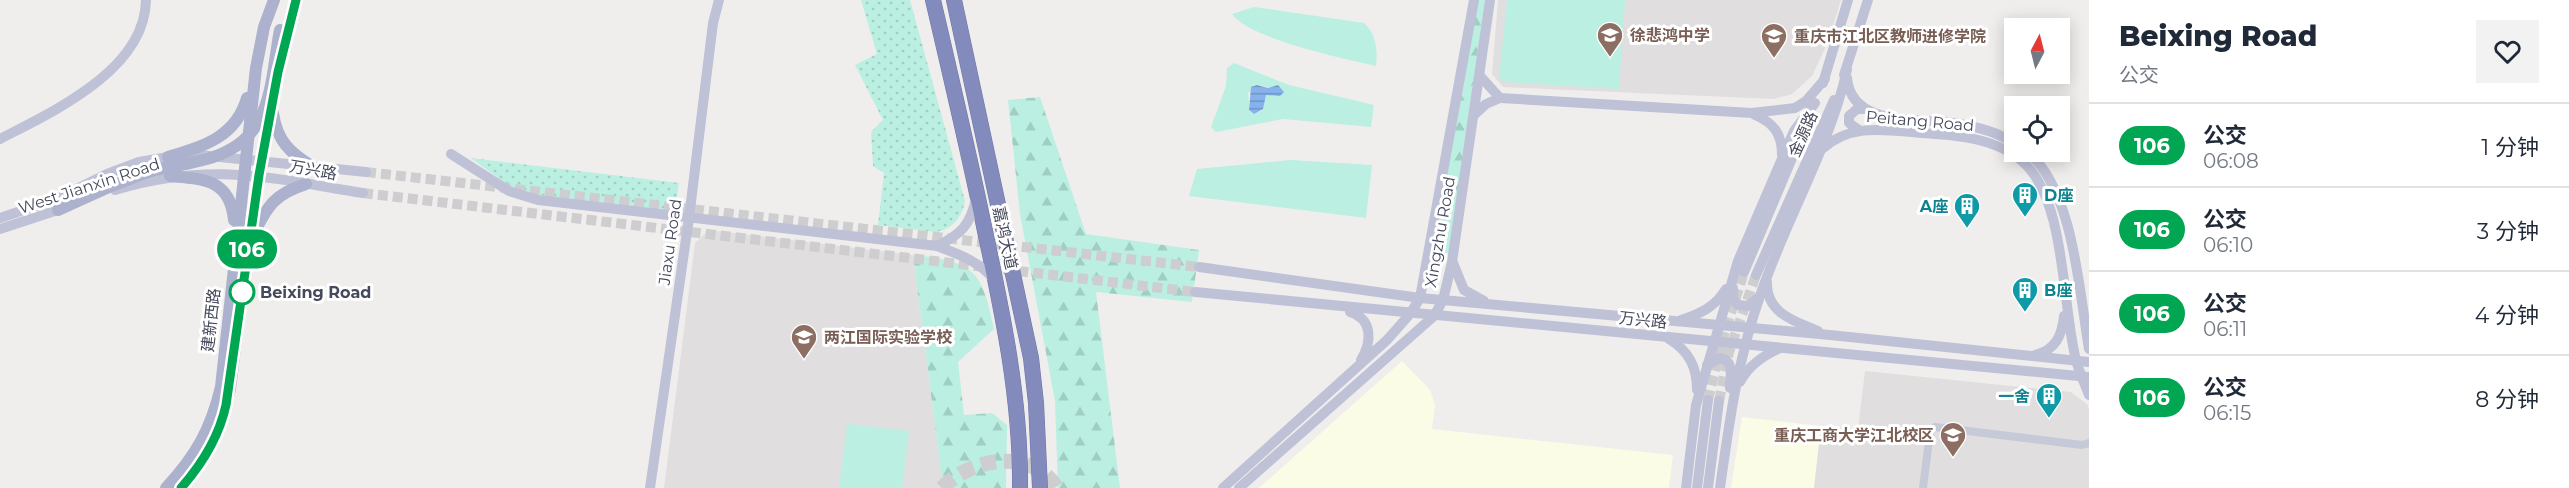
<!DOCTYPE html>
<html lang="zh">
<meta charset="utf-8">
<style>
:root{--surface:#fff;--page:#f2f2f3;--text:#1f2937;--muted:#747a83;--line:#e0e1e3}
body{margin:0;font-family:Montserrat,"Noto Sans SC",sans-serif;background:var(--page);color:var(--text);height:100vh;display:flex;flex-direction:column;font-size:22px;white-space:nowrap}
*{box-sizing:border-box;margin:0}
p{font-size:20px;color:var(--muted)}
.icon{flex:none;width:33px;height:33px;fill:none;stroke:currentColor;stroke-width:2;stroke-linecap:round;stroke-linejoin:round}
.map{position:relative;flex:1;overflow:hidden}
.details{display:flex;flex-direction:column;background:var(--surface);width:480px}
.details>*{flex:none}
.badge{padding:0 12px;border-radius:20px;font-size:21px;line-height:39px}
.needle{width:39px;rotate:7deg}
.controls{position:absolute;left:2004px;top:18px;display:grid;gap:12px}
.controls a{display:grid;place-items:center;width:66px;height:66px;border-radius:0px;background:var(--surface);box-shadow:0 3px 15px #0003;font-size:30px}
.map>.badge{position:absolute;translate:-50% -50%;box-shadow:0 0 0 3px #fff}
.round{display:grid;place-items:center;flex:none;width:63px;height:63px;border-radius:0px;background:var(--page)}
.headline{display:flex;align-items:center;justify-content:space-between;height:102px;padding:0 30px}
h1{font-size:28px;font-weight:800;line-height:45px}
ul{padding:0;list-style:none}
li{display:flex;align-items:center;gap:18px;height:84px;padding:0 30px;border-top:2px solid var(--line)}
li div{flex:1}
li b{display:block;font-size:22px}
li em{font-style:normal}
li .badge{min-width:66px;font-weight:700;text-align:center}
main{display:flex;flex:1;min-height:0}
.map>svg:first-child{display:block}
</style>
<main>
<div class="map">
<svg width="2089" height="488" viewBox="0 0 2089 488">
<defs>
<pattern id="forest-firs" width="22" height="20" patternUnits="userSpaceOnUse" patternTransform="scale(1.5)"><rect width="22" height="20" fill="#baefe1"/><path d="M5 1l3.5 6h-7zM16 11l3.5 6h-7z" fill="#a1cec3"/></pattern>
<pattern id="park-dots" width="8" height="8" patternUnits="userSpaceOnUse" patternTransform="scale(1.5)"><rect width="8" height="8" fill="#baefe1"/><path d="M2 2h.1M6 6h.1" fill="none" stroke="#a1cec3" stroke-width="1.8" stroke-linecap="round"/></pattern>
<pattern id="water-rules" width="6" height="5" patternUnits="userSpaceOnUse" patternTransform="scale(1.5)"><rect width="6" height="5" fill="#86b3ed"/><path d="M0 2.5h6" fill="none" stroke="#6f94c3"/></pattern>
</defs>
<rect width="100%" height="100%" fill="#f0eeed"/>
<g fill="#fafce5">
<polygon points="1402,361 1430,390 1435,405 1432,429 1673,455 1669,488 1259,488"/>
<polygon points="1742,417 1821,426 1814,488 1731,488"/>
</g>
<g fill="#e1dedf">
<polygon points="1498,0 1841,0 1828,42 1812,76 1792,94 1774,99 1503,87 1492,74"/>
<polygon points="709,230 913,255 943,488 664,488 695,243"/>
<polygon points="1865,371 2071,392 2087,404 2089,409 2089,488 1814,488 1821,426 1858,429"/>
</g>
<g fill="#baefe1" fill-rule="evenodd">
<polygon points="1507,0 1625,0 1619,89 1504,82 1499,77"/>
<path d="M1254,7l110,16c12,10 14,28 12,43 -30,-7 -127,-27 -144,-52z"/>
<path d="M1234,63l55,22 85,20 -3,22 -88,-8 -67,13 -5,-5 15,-41 1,-18zM1260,85l10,3 7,8 -11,-1 -4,16 -12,1 -2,-19z"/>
<polygon points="1291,160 1372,165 1366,218 1189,196 1197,169"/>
<polygon points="847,424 909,431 902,488 839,488"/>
</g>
<g fill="url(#forest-firs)">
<polygon points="1478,0 1485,0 1449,252 1442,256 1434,247"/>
<polygon points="1040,97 1086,234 1199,250 1192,302 1096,292 1120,488 1058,488 1055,401 1020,214 1008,100"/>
<path d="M913,255c61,6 69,15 81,74l-36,33 6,53 28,-2 15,12 -1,63h-63z"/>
</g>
<g fill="url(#park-dots)">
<path d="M861,0h49l55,201c-3,16 -12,28 -29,31l-58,-7 6,-52 -11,-7 -2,-34 12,-12 -28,-55 22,-11z"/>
<polygon points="471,158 679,183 676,202 667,210 538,195 509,186"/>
</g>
<polygon fill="url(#water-rules)" points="1257,85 1268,88 1278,85 1284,92 1280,96 1266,95 1263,109 1254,114 1249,110 1251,87"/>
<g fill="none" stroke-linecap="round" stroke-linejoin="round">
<g stroke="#cecdd0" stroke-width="10" stroke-dasharray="10 5" stroke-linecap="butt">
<polyline points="366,172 1199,267"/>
<polyline points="363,193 1195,292"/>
<polyline points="1708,400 1723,338 1744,272"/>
<polyline points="1719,401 1729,352 1756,275"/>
</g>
<path stroke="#cecdd0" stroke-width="15" stroke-dasharray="15 8" stroke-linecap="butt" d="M942,488c29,-30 89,-41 115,0"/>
<g stroke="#6f76a9" stroke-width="16">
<g id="highway">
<path d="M933,0c18,77 36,154 52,231 18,84 36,170 35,257"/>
<polyline points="954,0 1031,358 1036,403 1040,488"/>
</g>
</g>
<polyline stroke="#c6c9d8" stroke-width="8" points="1923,488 1930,432 1935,427 2082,445 2089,443"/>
<g stroke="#bfc2d7" stroke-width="10">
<polyline points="1844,75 1868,0"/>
<path d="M1847,78c4,49 71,40 106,45 21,3 43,8 61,20"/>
<polyline points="1823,83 1848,0"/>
<polyline points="1500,98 1752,113 1795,108 1806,101 1825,79"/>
<polyline points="1475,114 1486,104 1500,98 1480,76"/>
<path d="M1755,115c19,8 27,19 27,40"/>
<polyline points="1859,130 1849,123 1849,116 1857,109 1865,109"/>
<path d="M0,139c54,-28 145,-69 146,-139"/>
<path d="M1822,149c29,-26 63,-19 99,-16 35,2 78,5 104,31 41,39 37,142 51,196 3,12 9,24 13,35"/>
<path d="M2028,152c46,40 51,139 61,197"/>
<path d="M451,154l58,37 29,9 399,46c21,8 44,16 57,34"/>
<path d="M115,190c96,-29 154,-12 248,3"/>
<polyline points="0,218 56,199 107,174 139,162 168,157 200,155 366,172"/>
<polyline points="0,229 64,208"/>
<path d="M937,246c23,-11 34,-21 39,-48"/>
<polyline points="1453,263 1464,290 1484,301"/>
<polyline points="1199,267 1420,298 1830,335 2089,362"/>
<polyline points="1744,272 1808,120"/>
<polyline points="1756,275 1834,100"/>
<path d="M1767,282c-1,31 27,39 51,49"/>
<polyline points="1733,288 1733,299 1738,305 1748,306 1759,297"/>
<polyline points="1195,292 2089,377"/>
<path d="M1350,312c23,7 22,30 11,48"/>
<path d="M1681,320c19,-6 34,-13 45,-31"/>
<path d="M1669,339c20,12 28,28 28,51"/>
<path d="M2035,355c21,-5 27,-20 29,-39"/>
<path d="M1707,365l13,-7c15,3 10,18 10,30"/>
<path d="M1740,382c9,-17 23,-26 40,-34"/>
<polyline points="650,488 689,218 713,23 719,0"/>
<polyline points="1223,488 1387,340 1410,314 1420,298 1474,0"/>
<polyline points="1239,488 1434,316 1443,300 1452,262 1490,0"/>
<polyline points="1686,488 1696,405 1738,261 1794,131 1815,103"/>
<polyline points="1697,488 1708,400"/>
<polyline points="1708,488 1719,401"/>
<path d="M1720,488c9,-65 18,-130 40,-192 26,-77 69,-147 87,-226"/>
</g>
<g stroke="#acb1cd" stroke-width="12">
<polyline points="279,66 296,0"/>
<path d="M273,113c4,28 17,40 40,54"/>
<path d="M168,157c36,-11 68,-20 79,-59"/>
<path d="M170,176c34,3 60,3 64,44"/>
<polyline points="58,210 111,186"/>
<path d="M254,233c14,-28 21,-39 52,-49"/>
<path d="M166,488c30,-32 45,-59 55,-101l35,-319 8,-41 10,-27"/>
<path d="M181,488c27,-30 40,-61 49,-99l18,-144 26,-153"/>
</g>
<use href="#highway" stroke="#838bbd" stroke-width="15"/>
<path stroke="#acb1cd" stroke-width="12" d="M111,186c15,-5 29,-12 44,-16 36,-8 81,-10 102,-46 16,-26 17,-64 23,-94"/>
</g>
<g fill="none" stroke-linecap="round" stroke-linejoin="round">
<g stroke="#fff" stroke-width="14">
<path id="line" d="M181,488c22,-25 38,-51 45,-83l33,-230 19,-103 18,-72"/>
</g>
<use href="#line" stroke="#00a651" stroke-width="9"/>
</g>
<defs>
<g id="school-pin" transform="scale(1.35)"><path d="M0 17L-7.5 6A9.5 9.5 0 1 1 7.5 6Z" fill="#8d6e63" stroke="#fff"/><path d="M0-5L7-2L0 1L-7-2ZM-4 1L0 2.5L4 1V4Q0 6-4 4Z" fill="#fff"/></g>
<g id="university-pin" transform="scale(1.35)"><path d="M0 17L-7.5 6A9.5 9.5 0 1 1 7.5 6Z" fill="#8d6e63" stroke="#fff"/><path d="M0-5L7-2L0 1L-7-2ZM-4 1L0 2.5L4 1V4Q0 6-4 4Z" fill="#fff"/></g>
<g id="building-pin" transform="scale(1.35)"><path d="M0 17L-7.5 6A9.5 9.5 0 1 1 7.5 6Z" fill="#0f9aa8" stroke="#fff"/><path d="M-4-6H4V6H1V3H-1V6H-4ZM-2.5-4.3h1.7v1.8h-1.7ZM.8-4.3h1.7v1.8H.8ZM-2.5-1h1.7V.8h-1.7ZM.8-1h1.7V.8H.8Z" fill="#fff"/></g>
</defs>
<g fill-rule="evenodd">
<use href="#school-pin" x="1610" y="35"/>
<use href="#university-pin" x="1774" y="36"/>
<use href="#building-pin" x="2025" y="195"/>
<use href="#building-pin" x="1967" y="206"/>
<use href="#building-pin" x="2025" y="290"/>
<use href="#school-pin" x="804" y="337"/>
<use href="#building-pin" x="2049" y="396"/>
<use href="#university-pin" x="1953" y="435"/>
</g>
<circle fill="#fff" stroke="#00a651" stroke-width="3" cx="242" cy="292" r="12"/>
<g text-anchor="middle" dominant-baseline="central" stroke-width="6" stroke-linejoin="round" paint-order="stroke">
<g font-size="16" font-weight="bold" fill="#785e54" stroke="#fff" text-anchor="start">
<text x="1630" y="35">徐悲鸿中学</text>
<text x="1794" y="36">重庆市江北区教师进修学院</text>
<text x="824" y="337">两江国际实验学校</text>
<text x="1934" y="435" text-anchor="end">重庆工商大学江北校区</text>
</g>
<g font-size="16" fill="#45495b" stroke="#fff">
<text transform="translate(1920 121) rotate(5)">Peitang Road</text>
<text transform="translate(1803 134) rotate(-66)">金源路</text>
<text transform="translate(313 170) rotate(10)">万兴路</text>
<text transform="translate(89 186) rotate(-18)">West Jianxin Road</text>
<text transform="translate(1440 232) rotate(-80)">Xingzhu Road</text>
<text transform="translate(1005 238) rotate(78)">嘉鸿大道</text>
<text transform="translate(670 242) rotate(-82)">Jiaxu Road</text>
<text transform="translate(211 320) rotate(-84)">建新西路</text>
<text transform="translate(1643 320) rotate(6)">万兴路</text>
</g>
<g font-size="16" font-weight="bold" fill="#0d838f" stroke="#fff" text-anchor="start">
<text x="2044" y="195">D座</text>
<text x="1948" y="206" text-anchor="end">A座</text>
<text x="2044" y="290">B座</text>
<text x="2030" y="396" text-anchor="end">一舍</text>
</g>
<g font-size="16" font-weight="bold" fill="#45495b" stroke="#fff" text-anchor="start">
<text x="260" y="292">Beixing Road</text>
</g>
</g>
</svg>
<div class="controls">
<a><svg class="needle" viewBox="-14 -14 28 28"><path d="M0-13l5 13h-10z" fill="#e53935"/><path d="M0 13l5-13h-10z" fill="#747a83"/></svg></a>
<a><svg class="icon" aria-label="locate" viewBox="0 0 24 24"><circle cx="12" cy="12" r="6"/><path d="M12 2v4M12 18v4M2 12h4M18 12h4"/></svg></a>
</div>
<b class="badge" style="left:247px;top:249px;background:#00a651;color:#fff">106</b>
</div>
<section class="details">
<div class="headline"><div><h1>Beixing Road</h1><p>公交</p></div><a class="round"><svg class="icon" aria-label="heart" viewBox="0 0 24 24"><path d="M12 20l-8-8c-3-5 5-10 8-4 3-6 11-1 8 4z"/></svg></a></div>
<ul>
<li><span class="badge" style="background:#00a651;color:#fff">106</span><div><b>公交</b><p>06:08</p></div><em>1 分钟</em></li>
<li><span class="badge" style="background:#00a651;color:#fff">106</span><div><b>公交</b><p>06:10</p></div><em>3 分钟</em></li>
<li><span class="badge" style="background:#00a651;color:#fff">106</span><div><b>公交</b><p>06:11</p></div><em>4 分钟</em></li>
<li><span class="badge" style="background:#00a651;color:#fff">106</span><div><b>公交</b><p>06:15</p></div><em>8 分钟</em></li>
</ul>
</section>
</main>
